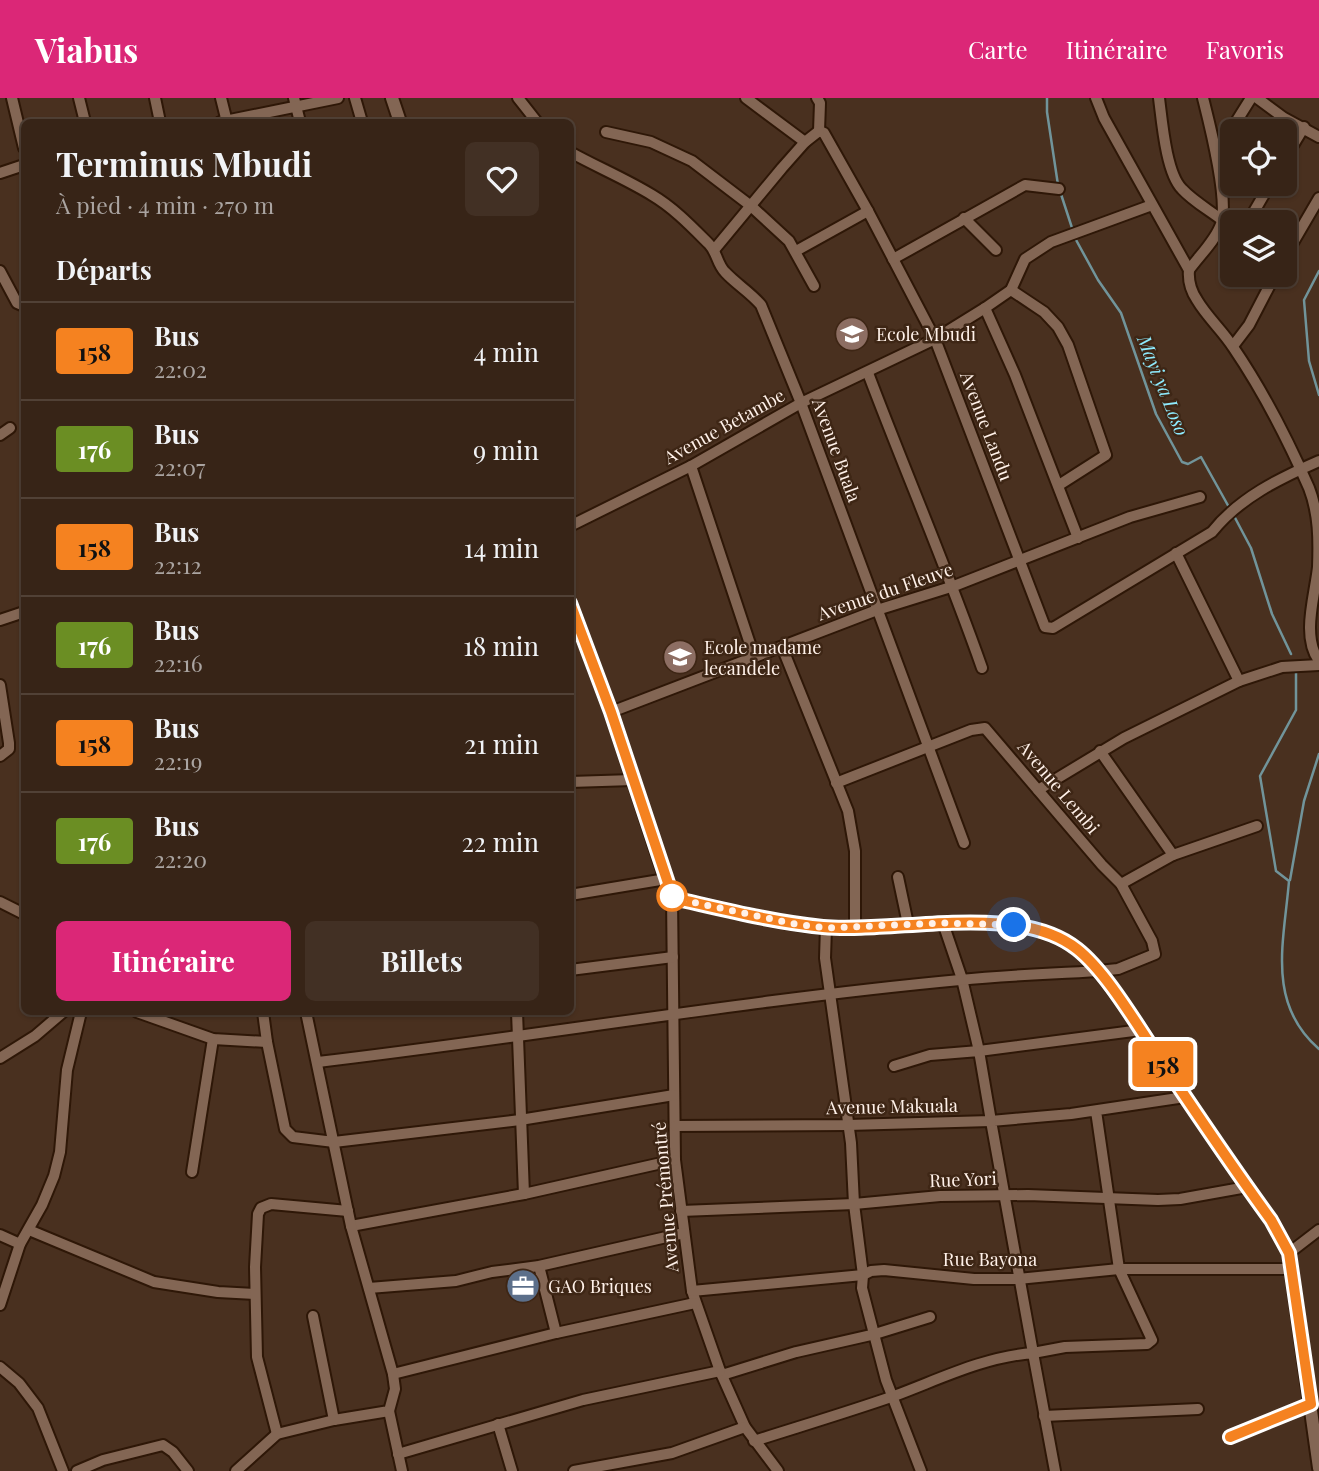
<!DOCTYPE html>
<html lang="fr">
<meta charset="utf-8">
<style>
:root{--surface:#372417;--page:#423024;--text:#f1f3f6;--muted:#aaa4a1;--line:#514136;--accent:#db2777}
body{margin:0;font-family:"Playfair Display",serif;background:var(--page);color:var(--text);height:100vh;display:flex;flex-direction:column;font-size:26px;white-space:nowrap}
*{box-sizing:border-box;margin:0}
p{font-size:23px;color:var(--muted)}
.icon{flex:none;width:38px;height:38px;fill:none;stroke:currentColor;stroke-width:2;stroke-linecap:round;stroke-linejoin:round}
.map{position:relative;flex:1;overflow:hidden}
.side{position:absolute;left:21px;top:21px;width:553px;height:896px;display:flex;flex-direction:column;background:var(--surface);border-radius:10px;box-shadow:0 2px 5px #0004,0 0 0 2px var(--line)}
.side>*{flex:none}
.badge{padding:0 14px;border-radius:5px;font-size:24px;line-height:46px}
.tools{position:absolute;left:1220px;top:21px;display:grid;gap:14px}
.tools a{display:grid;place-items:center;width:77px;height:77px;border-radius:10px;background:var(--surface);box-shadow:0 2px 5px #0004,0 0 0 2px var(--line);font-size:35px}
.you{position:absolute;width:35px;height:35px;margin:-18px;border:5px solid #fff;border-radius:50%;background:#1a73e8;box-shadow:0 0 0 10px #1a73e833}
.map>.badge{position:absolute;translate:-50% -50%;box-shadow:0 0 0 4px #fff}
h2{padding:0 35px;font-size:26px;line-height:63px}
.round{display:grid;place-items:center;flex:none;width:74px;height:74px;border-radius:10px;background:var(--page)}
.head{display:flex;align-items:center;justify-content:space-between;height:119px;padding:0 35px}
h1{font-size:33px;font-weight:700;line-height:52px}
.button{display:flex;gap:14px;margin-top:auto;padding:14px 35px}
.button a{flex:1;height:80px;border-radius:10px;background:var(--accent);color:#fff;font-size:28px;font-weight:700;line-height:80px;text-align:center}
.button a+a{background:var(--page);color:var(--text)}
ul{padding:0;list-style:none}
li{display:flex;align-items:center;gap:21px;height:98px;padding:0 35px;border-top:2px solid var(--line)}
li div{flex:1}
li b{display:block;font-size:26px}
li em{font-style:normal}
li .badge{min-width:77px;font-weight:700;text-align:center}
header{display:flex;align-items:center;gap:42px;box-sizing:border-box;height:98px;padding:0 35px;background:var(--accent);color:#fff}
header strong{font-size:33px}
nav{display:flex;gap:38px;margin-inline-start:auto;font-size:24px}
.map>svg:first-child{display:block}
</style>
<header>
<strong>Viabus</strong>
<nav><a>Carte</a><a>Itinéraire</a><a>Favoris</a></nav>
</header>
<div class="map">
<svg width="1319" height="1373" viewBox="0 0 1319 1373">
<rect width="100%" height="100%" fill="#49301f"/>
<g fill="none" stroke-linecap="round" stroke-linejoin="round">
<g stroke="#71949a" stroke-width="2.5">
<polyline points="1047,0 1047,14 1058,87"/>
<polyline points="1060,93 1073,133"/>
<polyline points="1075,140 1098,182 1121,215 1156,316 1182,364 1188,366 1201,359 1230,411"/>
<polyline points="1319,173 1304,202 1309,263 1319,297"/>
<polyline points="1233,416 1251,450 1272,516 1291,556"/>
<path d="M1296,575v37l-36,66 16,95 13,10c-5,61 -23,122 30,168"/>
<polyline points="1290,782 1304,703 1319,656"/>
</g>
<g stroke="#2e1707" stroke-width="14">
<g id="minor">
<polyline points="12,0 24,50"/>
<polyline points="79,0 85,24"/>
<polyline points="155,0 160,24"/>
<polyline points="221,0 227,24"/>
<polyline points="294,0 300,24"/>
<polyline points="355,0 362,24"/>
<polyline points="518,0 537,24"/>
<polyline points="746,0 805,44"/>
<polyline points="817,0 820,5 819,33"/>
<path d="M1096,0l8,20 85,152c-1,11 2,21 8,30 10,17 25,30 36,47 30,44 55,93 76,141 10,26 10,52 9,79 -3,29 -17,69 1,94"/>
<path d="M1159,0c3,23 7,75 23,91 11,12 27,21 40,31"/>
<polyline points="1257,0 1284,20 1319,39"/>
<polyline points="220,24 338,0"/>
<path d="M819,33l5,2 44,78 67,128 110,288 8,1 159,-96c27,-34 68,-54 107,-71"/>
<polyline points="606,34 651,44 692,63 751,108 789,143 814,188"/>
<path d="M570,54c27,15 56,27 82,43 22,13 40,32 57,49 8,8 8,20 16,28 11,12 25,20 36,33l40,98 163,440"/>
<polyline points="1216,56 1251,0"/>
<polyline points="1284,62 1304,29"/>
<polyline points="0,75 24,67"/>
<polyline points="964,120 996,152"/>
<polyline points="1248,124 1270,86"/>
<polyline points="714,152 782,70 805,44 819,33"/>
<polyline points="796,153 868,113"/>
<polyline points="1284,160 1319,100"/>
<polyline points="893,161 1025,87 1059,91"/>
<path d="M1189,172c10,-14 27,-30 32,-46 8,-25 -11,-98 -18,-126"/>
<polyline points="0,173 17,205 24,208"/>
<polyline points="1011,192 1044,214 1058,229 1068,247 1106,357 1059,387"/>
<polyline points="985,210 1015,277 1078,440"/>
<polyline points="1233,248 1249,227 1275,177"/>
<path d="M868,275c37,98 79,195 114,295"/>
<polyline points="0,337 10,330"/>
<polyline points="691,368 754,558"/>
<polyline points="570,428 691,368 801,305 935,241 985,210 1011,192 1025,161 1051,144 1152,107"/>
<polyline points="1176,455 1239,583"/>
<polyline points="0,522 24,514"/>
<polyline points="782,549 848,713 855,753 855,829"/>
<polyline points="0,587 9,645 9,651 0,658"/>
<polyline points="611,614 877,512 954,488 1130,419 1200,399"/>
<polyline points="1100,653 1173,757"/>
<polyline points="570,684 633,682"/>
<polyline points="1038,692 1124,640 1239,583 1282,569 1319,567"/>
<polyline points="898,779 908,826"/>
<polyline points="1121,786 1173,757 1257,728"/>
<polyline points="570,797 666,781"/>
<polyline points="672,800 675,1062 692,1193 720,1273 745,1329 778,1373"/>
<polyline points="0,804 24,816"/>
<polyline points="943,825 962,881 979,953 1141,932"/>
<polyline points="826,829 825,860 851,1045 854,1106 863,1177 862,1190 886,1282 921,1373"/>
<polyline points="570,872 673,859"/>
<polyline points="137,914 213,941 267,944"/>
<polyline points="263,914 267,944 285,1031 293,1039 334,1044 520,1022 674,997"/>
<polyline points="517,914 524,1096"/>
<polyline points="0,960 35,938 63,914"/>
<path d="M318,964c214,-25 427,-62 642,-82 46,-5 92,-6 138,-9l20,-2 37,-15 -3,-13 -31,-57 -19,-19 -117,-137 -14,2 -135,53"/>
<polyline points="1096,1013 1119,1171 1152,1242 1147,1246 1065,1249 1033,1255 991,1023 1071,1016 1185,999"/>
<polyline points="675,1028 848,1027 991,1023 979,953 930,957 894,968"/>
<polyline points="192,1074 213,941"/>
<polyline points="681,1113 854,1106 940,1098 1028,1097 1158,1102 1180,1101 1247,1089"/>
<polyline points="351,1128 524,1096 675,1062"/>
<polyline points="29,1132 154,1184 218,1194 255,1196"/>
<polyline points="0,1137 20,1146"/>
<polyline points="1289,1155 1319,1132"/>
<polyline points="539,1168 556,1235"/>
<polyline points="369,1190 456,1183 492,1174 539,1168 684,1135"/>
<polyline points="692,1193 863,1177 871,1173 884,1172 974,1181 1018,1181 1119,1171 1291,1171"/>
<polyline points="0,1207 20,1146 42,1107 54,1078 60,1054 67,972 81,914"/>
<polyline points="313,1218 334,1322"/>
<polyline points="0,1269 19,1285 38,1310 63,1373"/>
<polyline points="393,1276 556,1235 695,1205"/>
<polyline points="722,1277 796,1254 875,1236 930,1219"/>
<polyline points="389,1313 402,1373"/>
<polyline points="1044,1318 1198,1311"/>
<polyline points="498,1326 512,1373"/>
<polyline points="277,1336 257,1259 255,1169 258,1116 261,1110 271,1106 348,1113"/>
<polyline points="1230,1339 1311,1306"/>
<path d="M754,1343c47,-15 94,-29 140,-45 46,-17 89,-39 139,-43l22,118"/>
<polyline points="398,1356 583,1302 720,1273"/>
<polyline points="77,1373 103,1362 163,1347 173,1354 188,1373"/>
<polyline points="236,1373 277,1336 334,1322 389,1313 395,1291 393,1276 351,1128 306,914"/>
<polyline points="574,1373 672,1355 745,1329"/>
</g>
</g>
<g stroke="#2e1707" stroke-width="16">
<g id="tertiary">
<polyline points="392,0 400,24"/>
<path d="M570,505l41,109 61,186c50,10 100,25 151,29 72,6 194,-25 254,22 27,22 60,75 80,105 37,56 74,112 114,166l18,33 30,215"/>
</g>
</g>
<use href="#minor" stroke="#836654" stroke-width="10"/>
<use href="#tertiary" stroke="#836654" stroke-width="12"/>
</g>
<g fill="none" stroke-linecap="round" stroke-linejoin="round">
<g stroke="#fff" stroke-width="16">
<path id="line" d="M570,505l41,109 62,186c49,11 99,24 150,29 72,7 194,-26 254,22 28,22 57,71 77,101 38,57 76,114 117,170l18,33 22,151 -81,33"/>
</g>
<use href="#line" stroke="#f58220" stroke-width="10"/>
<polyline stroke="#fff1e9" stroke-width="7" stroke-dasharray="0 12.6" points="672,798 673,800 795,826 826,830 943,825 1014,827"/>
</g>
<defs>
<g id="school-disc" transform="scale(1.75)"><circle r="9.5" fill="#8d6e63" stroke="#3e2615"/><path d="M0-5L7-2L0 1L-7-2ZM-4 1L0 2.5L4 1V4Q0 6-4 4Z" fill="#fff"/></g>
<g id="office-disc" transform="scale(1.75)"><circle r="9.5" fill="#5c6f8a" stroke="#3e2615"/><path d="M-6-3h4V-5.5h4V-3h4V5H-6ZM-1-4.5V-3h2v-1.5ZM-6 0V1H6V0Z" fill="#fff"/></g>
</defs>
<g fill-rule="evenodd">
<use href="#school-disc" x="852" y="236"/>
<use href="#school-disc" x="680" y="559"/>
<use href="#office-disc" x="523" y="1188"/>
</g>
<circle fill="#fff" stroke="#f58220" stroke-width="3.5" cx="672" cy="798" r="14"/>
<g text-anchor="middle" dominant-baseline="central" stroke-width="5" stroke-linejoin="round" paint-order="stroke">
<g font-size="18" fill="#fff1e9" stroke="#3e2615" text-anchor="start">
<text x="876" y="236">Ecole Mbudi</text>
<text x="704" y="549">Ecole madame<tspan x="704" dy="21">lecandele</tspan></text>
<text x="548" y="1188">GAO Briques</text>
</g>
<g font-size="18" fill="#fff1e9" stroke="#3e2615">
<text transform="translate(724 328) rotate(-29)">Avenue Betambe</text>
<text transform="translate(987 328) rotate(69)">Avenue Landu</text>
<text transform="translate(837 352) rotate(70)">Avenue Buala</text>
<text transform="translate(885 493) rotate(-19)">Avenue du Fleuve</text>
<text transform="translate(1059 689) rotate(50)">Avenue Lembi</text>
<text transform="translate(892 1008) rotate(-1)">Avenue Makuala</text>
<text transform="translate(963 1081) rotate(-2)">Rue Yori</text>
<text transform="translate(665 1099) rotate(-95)">Avenue Prémontré</text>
<text x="990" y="1161">Rue Bayona</text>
</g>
<g font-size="19" font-style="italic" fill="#8eebfe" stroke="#3e2615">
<text transform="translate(1164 287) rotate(68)">Mayi ya Loso</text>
</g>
</g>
</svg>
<div class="tools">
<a><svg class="icon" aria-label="locate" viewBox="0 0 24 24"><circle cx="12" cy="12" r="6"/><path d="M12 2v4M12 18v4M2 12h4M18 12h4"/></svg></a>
<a><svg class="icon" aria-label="layers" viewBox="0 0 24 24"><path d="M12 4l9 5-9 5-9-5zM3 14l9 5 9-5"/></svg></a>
</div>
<div class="you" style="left:1014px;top:827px"></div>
<b class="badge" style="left:1163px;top:966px;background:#f58220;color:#111">158</b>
<section class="side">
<div class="head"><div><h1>Terminus Mbudi</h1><p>À pied · 4 min · 270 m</p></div><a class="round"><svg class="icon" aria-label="heart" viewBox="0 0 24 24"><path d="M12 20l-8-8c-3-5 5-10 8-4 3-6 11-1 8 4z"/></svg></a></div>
<h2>Départs</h2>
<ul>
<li><span class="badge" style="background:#f58220;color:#111">158</span><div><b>Bus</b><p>22:02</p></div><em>4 min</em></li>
<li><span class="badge" style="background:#6b8e23;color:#fff">176</span><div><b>Bus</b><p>22:07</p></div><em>9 min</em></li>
<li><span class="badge" style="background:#f58220;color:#111">158</span><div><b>Bus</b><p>22:12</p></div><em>14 min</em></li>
<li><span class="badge" style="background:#6b8e23;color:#fff">176</span><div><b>Bus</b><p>22:16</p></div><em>18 min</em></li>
<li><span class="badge" style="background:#f58220;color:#111">158</span><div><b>Bus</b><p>22:19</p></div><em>21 min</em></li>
<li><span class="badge" style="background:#6b8e23;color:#fff">176</span><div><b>Bus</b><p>22:20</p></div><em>22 min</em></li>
</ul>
<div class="button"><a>Itinéraire</a><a>Billets</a></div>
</section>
</div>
